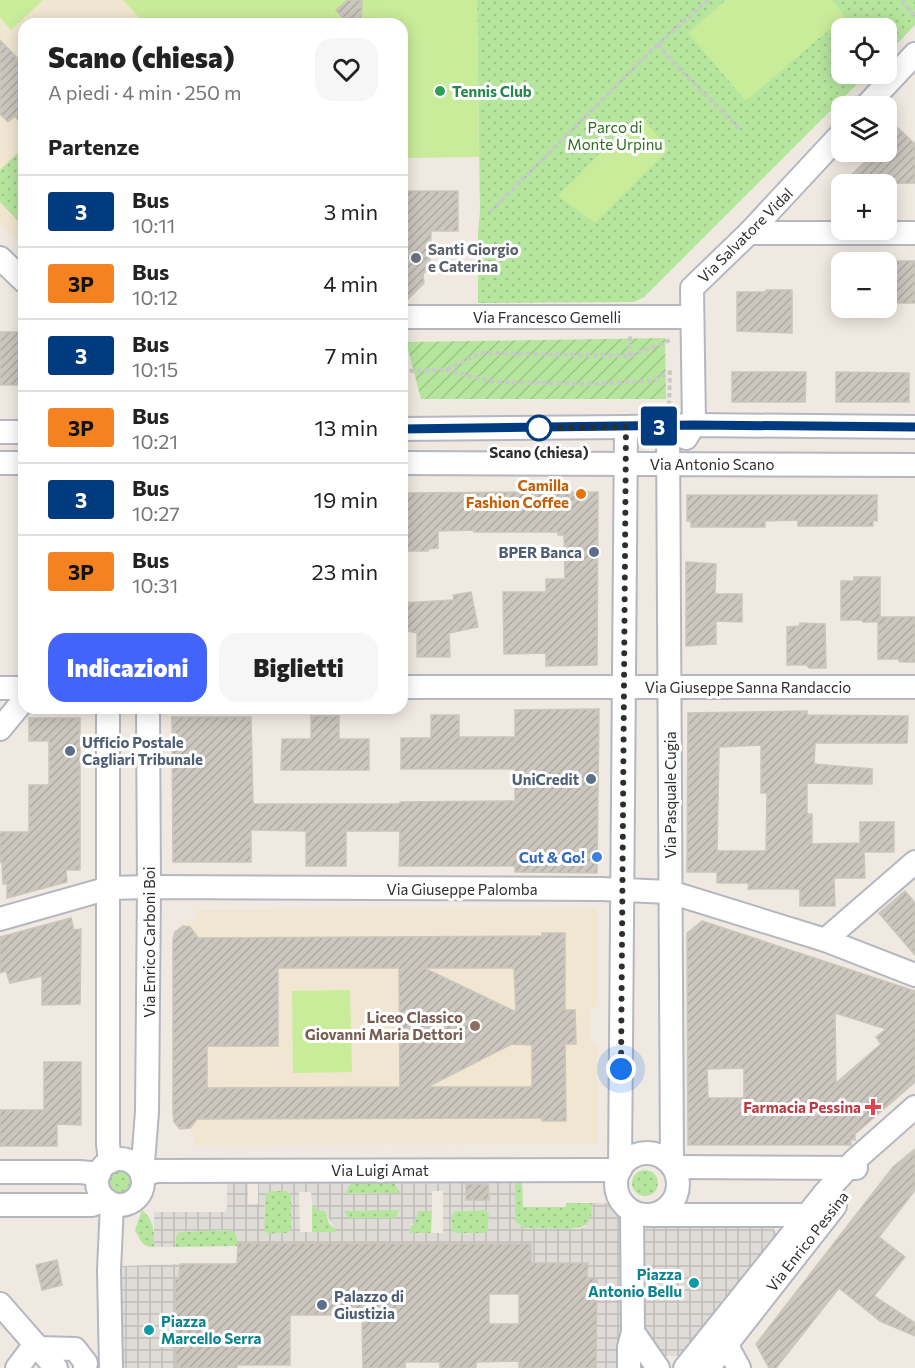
<!DOCTYPE html>
<html lang="it">
<meta charset="utf-8">
<style>
:root{--surface:#fff;--page:#f6f6f6;--text:#222;--muted:#767676;--line:#e0e0e0;--accent:#4264fb}
body{margin:0;font-family:Commissioner,sans-serif;background:var(--page);color:var(--text);height:100vh;display:flex;flex-direction:column;font-size:22px;white-space:nowrap}
*{box-sizing:border-box;margin:0}
p{font-size:20px;color:var(--muted)}
.icon{flex:none;width:33px;height:33px;fill:none;stroke:currentColor;stroke-width:2;stroke-linecap:round;stroke-linejoin:round}
.map{position:relative;flex:1;overflow:hidden}
.panel{position:absolute;left:18px;top:18px;width:390px;height:696px;display:flex;flex-direction:column;background:var(--surface);border-radius:18px;box-shadow:0 3px 15px #0003}
.panel>*{flex:none}
.badge{padding:0 12px;border-radius:4px;font-size:21px;line-height:39px}
.controls{position:absolute;left:831px;top:18px;display:grid;gap:12px}
.controls a{display:grid;place-items:center;width:66px;height:66px;border-radius:12px;background:var(--surface);box-shadow:0 3px 15px #0003;font-size:30px}
.you{position:absolute;width:30px;height:30px;margin:-15px;border:4px solid #fff;border-radius:50%;background:#1a73e8;box-shadow:0 0 0 9px #1a73e833}
.map>.badge{position:absolute;translate:-50% -50%;box-shadow:0 0 0 3px #fff}
h2{padding:0 30px;font-size:22px;line-height:54px}
.round{display:grid;place-items:center;flex:none;width:63px;height:63px;border-radius:18px;background:var(--page)}
.summary{display:flex;align-items:center;justify-content:space-between;height:102px;padding:0 30px}
h1{font-size:28px;font-weight:800;line-height:45px}
.button{display:flex;gap:12px;margin-top:auto;padding:12px 30px}
.button a{flex:1;height:69px;border-radius:18px;background:var(--accent);color:#fff;font-size:24px;font-weight:800;line-height:69px;text-align:center}
.button a+a{background:var(--page);color:var(--text)}
ul{padding:0;list-style:none}
li{display:flex;align-items:center;gap:18px;height:72px;padding:0 30px;border-top:2px solid var(--line)}
li div{flex:1}
li b{display:block;font-size:22px}
li em{font-style:normal}
li .badge{min-width:66px;font-weight:700;text-align:center}
.map>svg:first-child{display:block}
</style>
<div class="map">
<svg width="915" height="1368" viewBox="0 0 915 1368">
<defs>
<pattern id="grass-dots" width="8" height="8" patternUnits="userSpaceOnUse" patternTransform="scale(1.5)"><rect width="8" height="8" fill="#b6e59e"/><path d="M2 2h.1M6 6h.1" fill="none" stroke="#9dc588" stroke-width="1.8" stroke-linecap="round"/></pattern>
<pattern id="garden-furrows" width="10" height="10" patternUnits="userSpaceOnUse" patternTransform="scale(1.5)"><rect width="10" height="10" fill="#b6e59e"/><path d="M-1 1l2-2M0 10L10 0M9 11l2-2" fill="none" stroke="#9dc588"/></pattern>
<pattern id="plaza-grid" width="8" height="8" patternUnits="userSpaceOnUse" patternTransform="scale(1.5)"><rect width="8" height="8" fill="#dfdcd8"/><path d="M0 4h8M4 0v8" fill="none" stroke="#c0bdba"/></pattern>
<pattern id="building-hatch" width="6" height="6" patternUnits="userSpaceOnUse" patternTransform="scale(1.5)"><rect width="6" height="6" fill="#cbc7bf"/><path d="M-1 1l2-2M0 6l6-6M5 7l2-2" fill="none" stroke="#afaba4"/></pattern>
</defs>
<rect width="100%" height="100%" fill="#efe9e1"/>
<g fill="#f0e6d1">
<polygon points="0,0 123,0 145,24 24,24 24,247 0,224"/>
<polygon points="597,908 597,1007 590,1008 591,1043 597,1044 597,1144 196,1145 190,1129 180,1129 174,1122 173,939 177,929 192,923 196,917 196,910"/>
</g>
<g fill="url(#grass-dots)">
<polygon points="477,0 915,0 915,25 887,54 886,28 842,28 842,74 867,74 644,297 634,302 478,303 478,233 480,211"/>
<polygon points="24,147 24,227 0,202 0,170"/>
<circle cx="117" cy="1182" r="13"/>
<circle cx="645" cy="1183" r="13"/>
<path d="M515,1180h7l1,27h42l2,-4h25c0,6 1,14 -3,19 -6,11 -53,6 -67,6l-7,-7z"/>
<polygon points="394,1181 400,1193 344,1194 351,1182"/>
<polygon points="270,1191 287,1191 291,1196 291,1230 287,1233 268,1234 264,1231 265,1194"/>
<polygon points="312,1204 318,1210 325,1211 329,1223 337,1232 312,1232"/>
<polygon points="400,1209 396,1218 347,1218 343,1211"/>
<path d="M142,1210c13,11 12,22 12,37 -12,1 -14,-8 -19,-17z"/>
<polygon points="486,1210 489,1214 488,1229 485,1233 455,1233 452,1230 452,1214 455,1211"/>
<polygon points="417,1211 432,1211 431,1233 408,1234 416,1219"/>
<polygon points="231,1230 237,1236 238,1246 175,1247 176,1236 179,1232"/>
</g>
<polygon fill="url(#garden-furrows)" points="665,338 666,399 421,399 406,342"/>
<g fill="#c9ec9a">
<polygon points="0,0 43,0 11,30 0,17"/>
<polygon points="123,0 477,0 479,157 402,158 402,24 145,24"/>
<polygon points="726,0 832,0 845,16 746,101 688,33"/>
<polygon points="639,115 669,149 595,223 558,196"/>
<polygon points="350,990 352,1072 293,1073 292,991"/>
</g>
<g fill="url(#plaza-grid)" fill-rule="evenodd">
<path d="M466,1180v19l23,1 -1,-20h27v41l8,7 57,1 5,-2 6,-9 1,-15h15l13,13 2,152h-26l1,-90h-10l1,-15h-57v-19l-294,-1v-7l-6,-6 -52,2 -3,4 -1,11h-21v-35h71l2,-5v-24h21v21h10v-21l93,-1 -6,12 55,-1 -6,-12zM270,1191h17l4,5v34l-4,3 -19,1 -4,-4 1,-36zM432,1191h11v42h-35l8,-14 2,-8h14zM299,1192h12l1,12 6,6 7,1 11,21h-36zM400,1210l-5,8h-47l-4,-7zM486,1210l3,4 -1,15 -3,4h-30l-3,-3v-16l3,-3z"/>
<polygon points="767,1225 773,1228 777,1234 777,1240 680,1356 664,1356 644,1340 643,1233 646,1228 649,1227"/>
<polygon points="180,1264 179,1279 175,1279 176,1368 121,1368 120,1270 122,1266"/>
</g>
<g fill="url(#building-hatch)" stroke="#cbc5ba" stroke-width="1.5" fill-rule="evenodd">
<polygon points="348,0 362,0 361,24 348,24 336,10"/>
<polygon points="0,40 24,65 24,127 15,116 8,122 0,114"/>
<polygon points="898,128 915,144 915,183 842,184 875,152 886,152 886,140"/>
<polygon points="402,191 458,191 458,231 431,231 430,268 423,274 424,283 404,303 402,303"/>
<rect x="886" y="261" width="29" height="42"/>
<polygon points="766,290 792,290 792,333 737,331 737,292 766,292"/>
<rect x="0" y="332" width="20" height="53"/>
<polygon points="732,372 806,372 805,402 732,402"/>
<polygon points="836,372 909,373 909,402 836,402"/>
<polygon points="552,492 598,492 597,665 546,666 546,653 504,654 503,592 546,592 546,579 565,579 564,535 558,535 558,532 474,532 474,530 438,531 438,548 428,549 428,551 402,551 402,493"/>
<polygon points="687,495 877,495 877,521 873,520 873,526 798,526 798,520 765,521 765,527 691,527 691,521 687,521"/>
<polygon points="686,562 716,564 715,594 742,594 742,622 716,621 716,644 686,646"/>
<polygon points="854,577 880,577 880,617 915,617 915,662 900,662 898,659 878,659 878,622 863,622 862,620 841,620 841,581 854,581"/>
<polygon points="471,592 478,627 449,633 450,657 417,657 417,633 402,630 402,603 454,600 453,595"/>
<polygon points="800,623 825,624 826,668 809,668 807,665 787,665 787,627 799,626"/>
<polygon points="599,709 597,873 515,872 515,866 399,866 400,831 346,831 346,866 306,866 306,831 251,830 251,862 173,862 172,717 251,717 253,804 400,804 400,802 515,801 515,769 401,769 401,738 431,738 431,715 459,715 459,737 515,737 515,710"/>
<path d="M807,711v4l101,1 -1,27h-92l-1,21 58,5v15l-65,-1v31h5v30l48,-1v-21h34v30h-30l1,26h-31l1,28h-35v-17h-52l1,-6h-32v-11h-30l1,-159zM761,745v48h6l-1,58h-49l2,-104z"/>
<polygon points="311,716 339,716 339,739 369,739 369,770 281,770 282,739 311,739"/>
<polygon points="29,718 80,718 80,870 66,870 67,882 7,898 7,884 3,884 2,862 0,862 0,832 29,832 29,785 49,785 49,741 29,741"/>
<polygon points="905,891 915,903 915,955 879,913"/>
<polygon points="71,918 74,930 81,929 80,1004 42,1005 42,976 10,983 6,971 0,973 0,937"/>
<path d="M702,921l213,70v91l-60,52v6l-4,-1v6h-163l-1,-212zM835,1013l51,16 -10,8 5,7 -45,39zM744,1068v30h-36l-1,-29z"/>
<path d="M183,926l7,1 8,11 344,-2v-3h23v77h10l1,34h-11l1,77h-24v-3l-345,1 -7,9 -10,1 -6,-7 -1,-9v-174l2,-7zM278,968h121l1,119 -193,1v-42h71zM424,968h90l2,44zM512,1044l20,1v42h-105z"/>
<polygon points="44,1062 81,1062 81,1125 57,1124 57,1146 0,1146 0,1110 44,1110"/>
<polygon points="915,1149 915,1190 879,1237 905,1257 874,1296 915,1323 915,1336 880,1321 839,1288 776,1368 769,1368 756,1344 893,1167"/>
<polygon points="466,1184 488,1184 489,1200 466,1200"/>
<path d="M238,1243l293,1v19h57l-1,15h10l-1,90h-77v-7l-43,1v6h-36v-6h-35v6h-42l-1,-53h-72v50h-53v3h-61l-1,-89h4l1,-15h57zM489,1294h30v30h-30z"/>
<polygon points="57,1260 62,1285 42,1290 36,1265"/>
</g>
<g fill="none" stroke-linecap="round" stroke-linejoin="round">
<g stroke="#b4b7c1" stroke-width="26">
<g id="minor">
<polyline points="866,106 915,54"/>
<polyline points="749,233 915,233"/>
<polyline points="0,258 24,281"/>
<polyline points="402,317 692,317"/>
<polyline points="668,426 672,1165"/>
<polyline points="402,429 626,427 694,425 915,427"/>
<polyline points="0,432 24,432"/>
<polyline points="686,438 694,425 692,288 749,233 842,133"/>
<polyline points="0,463 24,463"/>
<polyline points="402,463 915,465"/>
<polyline points="402,687 915,687"/>
<polyline points="0,688 24,688"/>
<polyline points="108,708 108,1144 110,1162"/>
<polyline points="0,729 24,700"/>
<polyline points="0,919 109,888 149,887 601,889 670,892 825,940 915,975"/>
<polyline points="825,940 915,862"/>
<circle cx="647" cy="1184" r="31"/>
<circle cx="120" cy="1182" r="23"/>
<polyline points="673,1167 856,1168"/>
<polyline points="620,1169 626,427"/>
<polyline points="0,1172 80,1172 99,1174"/>
<polyline points="142,1175 147,1112 149,887 148,708"/>
<polyline points="142,1176 156,1171 620,1170"/>
<polyline points="0,1205 92,1205 106,1200"/>
<polyline points="652,1215 817,1215"/>
<polyline points="0,1304 56,1368"/>
<polyline points="633,1332 658,1368"/>
<polyline points="726,1344 739,1368"/>
<polyline points="39,1348 75,1349 86,1363 85,1368"/>
<polyline points="17,1368 35,1344"/>
<polyline points="111,1368 109,1270 112,1204"/>
<polyline points="629,1368 629,1347 633,1332 632,1213"/>
<polyline points="685,1368 824,1194 855,1160 915,1107"/>
<polyline points="708,1368 835,1206"/>
</g>
</g>
<g stroke="#c9c9c9" stroke-width="4" stroke-dasharray="4.5 3" stroke-linecap="butt">
<polyline points="902,0 915,17"/>
<polyline points="658,44 673,63 740,130"/>
<polyline points="490,212 658,44 708,0"/>
<polyline points="630,356 630,336"/>
<polyline points="446,370 495,382 587,384 651,381 670,372"/>
<polyline points="402,371 445,370 481,353 630,356 670,340"/>
<polyline points="669,405 670,369"/>
</g>
<use href="#minor" stroke="#fff" stroke-width="22"/>
</g>
<g fill="none" stroke-linecap="round" stroke-linejoin="round">
<g stroke="#fff" stroke-width="14">
<polyline id="line" points="402,429 694,425 915,427"/>
</g>
<use href="#line" stroke="#003b80" stroke-width="9"/>
<polyline stroke="#2e2e2e" stroke-width="6" stroke-dasharray="0 10.8" points="539,428 626,427 621,1069"/>
</g>
<circle fill="#2e9e5b" stroke="#fff" stroke-width="2" cx="440" cy="91" r="6"/>
<circle fill="#6b7280" stroke="#fff" stroke-width="2" cx="416" cy="258" r="6"/>
<circle fill="#fff" stroke="#003b80" stroke-width="3" cx="539" cy="428" r="12"/>
<circle fill="#e8710a" stroke="#fff" stroke-width="2" cx="581" cy="494" r="6"/>
<g fill="#5c6f8a" stroke="#fff" stroke-width="2">
<circle cx="594" cy="552" r="6"/>
<circle cx="70" cy="751" r="6"/>
<circle cx="591" cy="779" r="6"/>
<circle cx="322" cy="1305" r="6"/>
</g>
<circle fill="#3f7fe0" stroke="#fff" stroke-width="2" cx="597" cy="857" r="6"/>
<circle fill="#8d6e63" stroke="#fff" stroke-width="2" cx="475" cy="1026" r="6"/>
<path fill="#e0444e" stroke="#fff" stroke-width="2" d="M870 1098h6v6h6v6h-6v6h-6v-6h-6v-6h6z"/>
<g fill="#0f9aa8" stroke="#fff" stroke-width="2">
<circle cx="694" cy="1283" r="6"/>
<circle cx="149" cy="1330" r="6"/>
</g>
<g text-anchor="middle" dominant-baseline="central" stroke-width="6" stroke-linejoin="round" paint-order="stroke">
<g font-size="15" font-weight="bold" fill="#27864d" stroke="#fff" text-anchor="start">
<text x="452" y="91">Tennis Club</text>
</g>
<g font-size="15" fill="#2c6e1b" stroke="#fff">
<text x="615" y="127">Parco di<tspan x="615" dy="17">Monte Urpinu</tspan></text>
</g>
<g font-size="15" fill="#2e2e2e" stroke="#fff">
<text transform="translate(745 235) rotate(-45)">Via Salvatore Vidal</text>
<text x="547" y="317">Via Francesco Gemelli</text>
<text x="712" y="464">Via Antonio Scano</text>
<text x="748" y="687">Via Giuseppe Sanna Randaccio</text>
<text transform="translate(670 795) rotate(-90)">Via Pasquale Cugia</text>
<text x="462" y="889">Via Giuseppe Palomba</text>
<text transform="translate(149 942) rotate(-90)">Via Enrico Carboni Boi</text>
<text x="380" y="1170">Via Luigi Amat</text>
<text transform="translate(807 1241) rotate(-52)">Via Enrico Pessina</text>
</g>
<g font-size="15" font-weight="bold" fill="#5b616d" stroke="#fff" text-anchor="start">
<text x="428" y="249">Santi Giorgio<tspan x="428" dy="17">e Caterina</tspan></text>
</g>
<g font-size="15" font-weight="bold" fill="#2e2e2e" stroke="#fff">
<text x="539" y="452">Scano (chiesa)</text>
</g>
<g font-size="15" font-weight="bold" fill="#c56008" stroke="#fff" text-anchor="end">
<text x="569" y="485">Camilla<tspan x="569" dy="17">Fashion Coffee</tspan></text>
</g>
<g font-size="15" font-weight="bold" fill="#4e5e75" stroke="#fff" text-anchor="end">
<text x="582" y="552">BPER Banca</text>
<text x="82" y="742" text-anchor="start">Ufficio Postale<tspan x="82" dy="17">Cagliari Tribunale</tspan></text>
<text x="579" y="779">UniCredit</text>
<text x="334" y="1296" text-anchor="start">Palazzo di<tspan x="334" dy="17">Giustizia</tspan></text>
</g>
<g font-size="15" font-weight="bold" fill="#366cbe" stroke="#fff" text-anchor="end">
<text x="585" y="857">Cut &amp; Go!</text>
</g>
<g font-size="15" font-weight="bold" fill="#785e54" stroke="#fff" text-anchor="end">
<text x="463" y="1017">Liceo Classico<tspan x="463" dy="17">Giovanni Maria Dettori</tspan></text>
</g>
<g font-size="15" font-weight="bold" fill="#be3a42" stroke="#fff" text-anchor="end">
<text x="861" y="1107">Farmacia Pessina</text>
</g>
<g font-size="15" font-weight="bold" fill="#0d838f" stroke="#fff" text-anchor="end">
<text x="682" y="1274">Piazza<tspan x="682" dy="17">Antonio Bellu</tspan></text>
<text x="161" y="1321" text-anchor="start">Piazza<tspan x="161" dy="17">Marcello Serra</tspan></text>
</g>
</g>
</svg>
<div class="controls">
<a><svg class="icon" aria-label="locate" viewBox="0 0 24 24"><circle cx="12" cy="12" r="6"/><path d="M12 2v4M12 18v4M2 12h4M18 12h4"/></svg></a>
<a><svg class="icon" aria-label="layers" viewBox="0 0 24 24"><path d="M12 4l9 5-9 5-9-5zM3 14l9 5 9-5"/></svg></a>
<a>+</a>
<a>−</a>
</div>
<div class="you" style="left:621px;top:1069px"></div>
<b class="badge" style="left:659px;top:426px;background:#003b80;color:#fff">3</b>
<section class="panel">
<div class="summary"><div><h1>Scano (chiesa)</h1><p>A piedi · 4 min · 250 m</p></div><a class="round"><svg class="icon" aria-label="heart" viewBox="0 0 24 24"><path d="M12 20l-8-8c-3-5 5-10 8-4 3-6 11-1 8 4z"/></svg></a></div>
<h2>Partenze</h2>
<ul>
<li><span class="badge" style="background:#003b80;color:#fff">3</span><div><b>Bus</b><p>10:11</p></div><em>3 min</em></li>
<li><span class="badge" style="background:#f58220;color:#111">3P</span><div><b>Bus</b><p>10:12</p></div><em>4 min</em></li>
<li><span class="badge" style="background:#003b80;color:#fff">3</span><div><b>Bus</b><p>10:15</p></div><em>7 min</em></li>
<li><span class="badge" style="background:#f58220;color:#111">3P</span><div><b>Bus</b><p>10:21</p></div><em>13 min</em></li>
<li><span class="badge" style="background:#003b80;color:#fff">3</span><div><b>Bus</b><p>10:27</p></div><em>19 min</em></li>
<li><span class="badge" style="background:#f58220;color:#111">3P</span><div><b>Bus</b><p>10:31</p></div><em>23 min</em></li>
</ul>
<div class="button"><a>Indicazioni</a><a>Biglietti</a></div>
</section>
</div>
